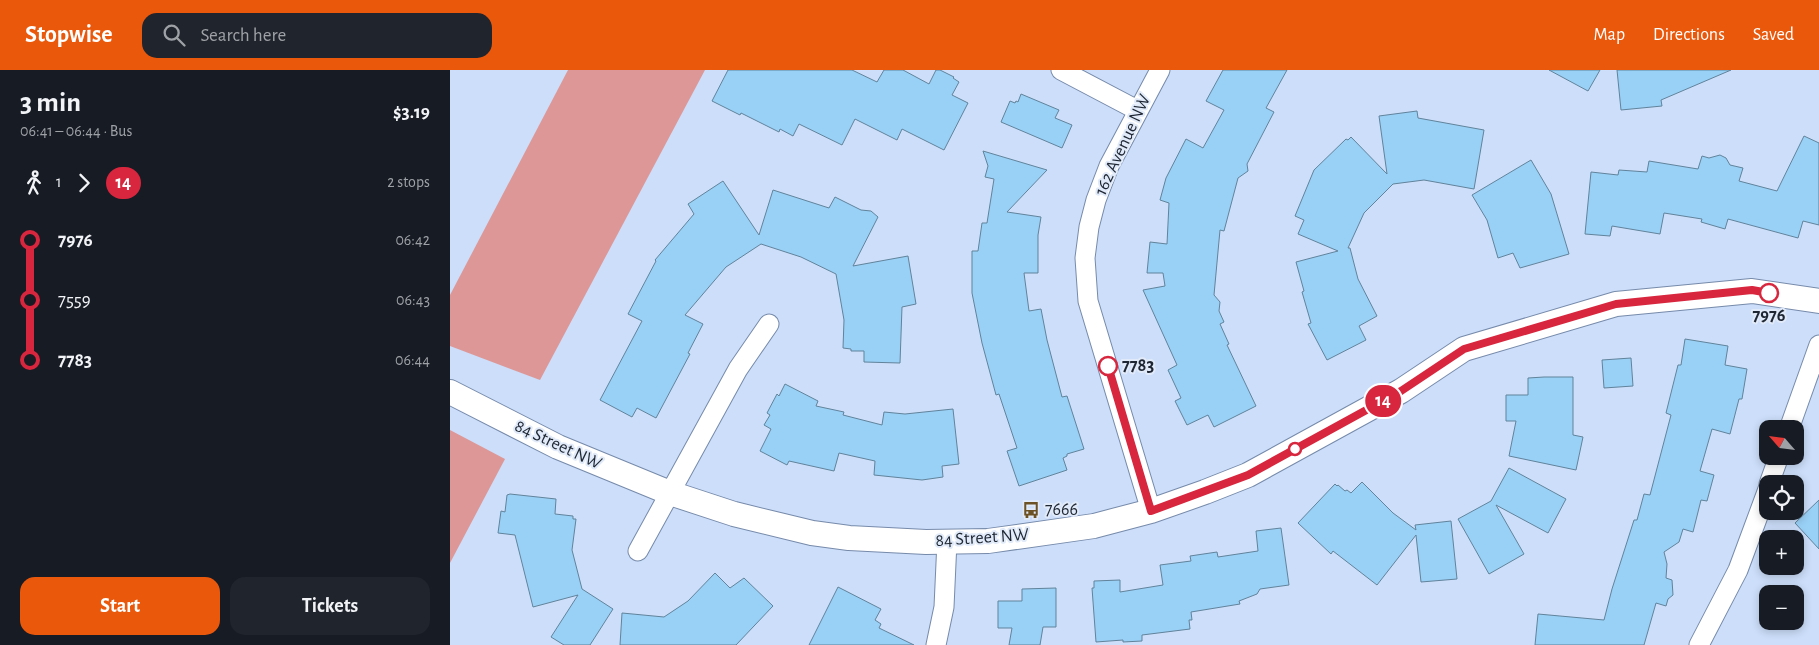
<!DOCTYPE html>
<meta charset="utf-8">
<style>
:root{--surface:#171b24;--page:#20242c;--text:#f1f3f6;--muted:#9ea1a6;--accent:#ea580c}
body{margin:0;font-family:"Alegreya Sans",sans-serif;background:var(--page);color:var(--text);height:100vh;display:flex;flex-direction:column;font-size:19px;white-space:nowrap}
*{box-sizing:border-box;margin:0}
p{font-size:16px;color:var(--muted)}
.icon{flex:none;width:28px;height:28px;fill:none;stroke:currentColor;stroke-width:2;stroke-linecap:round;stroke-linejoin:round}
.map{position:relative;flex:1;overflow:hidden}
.sheet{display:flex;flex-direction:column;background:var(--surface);width:450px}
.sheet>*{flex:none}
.badge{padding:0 10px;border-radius:16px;font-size:18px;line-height:32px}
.needle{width:32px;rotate:298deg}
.controls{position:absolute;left:1309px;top:350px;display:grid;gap:10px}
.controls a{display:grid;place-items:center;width:45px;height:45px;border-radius:10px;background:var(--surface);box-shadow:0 2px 8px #0003;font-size:25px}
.map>.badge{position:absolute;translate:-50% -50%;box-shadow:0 0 0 2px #fff}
.legs{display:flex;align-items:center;gap:8px;height:55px;padding:0 20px;font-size:16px}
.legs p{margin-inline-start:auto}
.head{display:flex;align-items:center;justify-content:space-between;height:85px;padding:0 20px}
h1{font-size:28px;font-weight:700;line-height:38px}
.cta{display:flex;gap:10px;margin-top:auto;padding:10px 20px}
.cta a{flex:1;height:58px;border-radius:15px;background:var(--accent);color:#fff;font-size:20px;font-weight:700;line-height:58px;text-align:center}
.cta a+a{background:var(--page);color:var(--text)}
ul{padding:0 20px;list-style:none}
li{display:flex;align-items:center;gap:18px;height:60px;font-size:19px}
li i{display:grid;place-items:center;width:8px;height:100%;margin:0 6px;background:currentColor}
li i::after{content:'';width:12px;height:12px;margin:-6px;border:4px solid;border-radius:50%;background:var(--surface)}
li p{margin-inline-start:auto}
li:first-child i{background:linear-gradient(#0000 50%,currentColor 0)}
li:last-child i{background:linear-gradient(currentColor 50%,#0000 0)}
header{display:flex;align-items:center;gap:30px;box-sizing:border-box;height:70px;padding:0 25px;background:var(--accent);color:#fff}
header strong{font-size:24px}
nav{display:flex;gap:28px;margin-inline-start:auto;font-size:18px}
.search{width:350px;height:45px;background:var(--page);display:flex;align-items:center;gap:12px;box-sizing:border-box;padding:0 18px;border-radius:15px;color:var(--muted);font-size:19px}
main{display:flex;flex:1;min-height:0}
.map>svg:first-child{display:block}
</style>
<header>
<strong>Stopwise</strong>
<div class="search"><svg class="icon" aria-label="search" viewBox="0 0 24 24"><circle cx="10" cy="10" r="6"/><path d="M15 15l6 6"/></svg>Search here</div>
<nav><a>Map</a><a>Directions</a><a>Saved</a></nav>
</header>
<main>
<section class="sheet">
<div class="head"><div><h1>3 min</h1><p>06:41 – 06:44 · Bus</p></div><b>$3.19</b></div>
<div class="legs"><svg class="icon" aria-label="walk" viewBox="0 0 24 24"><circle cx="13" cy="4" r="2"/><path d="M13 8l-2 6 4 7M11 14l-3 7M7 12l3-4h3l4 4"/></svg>1<svg class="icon" aria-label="forward" viewBox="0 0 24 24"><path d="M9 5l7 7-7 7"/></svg><b class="badge" style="background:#d7263d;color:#fff">14</b><p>2 stops</p></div>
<ul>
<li><i style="color:#d7263d"></i><b>7976</b><p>06:42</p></li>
<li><i style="color:#d7263d"></i><span>7559</span><p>06:43</p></li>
<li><i style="color:#d7263d"></i><b>7783</b><p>06:44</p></li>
</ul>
<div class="cta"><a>Start</a><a>Tickets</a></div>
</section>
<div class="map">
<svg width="1369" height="575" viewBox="0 0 1369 575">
<rect width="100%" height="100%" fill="#ccdefa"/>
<g fill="#dd9796">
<polygon points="118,0 255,0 90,310 0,276 0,225"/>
<polygon points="0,360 55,389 0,493"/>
</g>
<g fill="#99d0f6" stroke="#61839b">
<polygon points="278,0 402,0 427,12 434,0 453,0 479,14 486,0 490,0 504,7 503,8 509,12 502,25 518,33 494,80 452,59 447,70 405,49 392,75 349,54 343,66 330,59 329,62 291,43 290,45 262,31"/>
<polygon points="773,0 837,0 816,38 824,42 797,94 798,101 788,108 774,161 770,160 764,225 770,232 769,241 774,252 770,254 779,274 777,275 806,336 764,357 758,345 737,355 725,331 731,328 718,300 727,295 693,220 715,216 713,203 697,203 700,172 717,174 719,133 710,130 716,108 736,69 753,78 774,40 756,31"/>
<polygon points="1099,0 1150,0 1138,21"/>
<polygon points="1167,0 1281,0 1211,30 1212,36 1171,40"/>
<polygon points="571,24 609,40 605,48 622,55 612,78 551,52 560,31 565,33 566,31 568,32"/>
<polygon points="967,41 968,48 1034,60 1024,119 974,110 943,114 914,143 898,178 900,178 908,209 927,246 909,256 916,270 877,290 858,254 861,253 852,222 854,221 846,192 888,181 848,164 854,150 845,146 864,100 896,69 898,70 901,67 937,104 929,46"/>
<polygon points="1354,66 1369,73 1369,155 1353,151 1348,168 1278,149 1275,159 1251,152 1252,149 1214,143 1210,164 1162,156 1160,166 1135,164 1141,102 1168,105 1169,100 1197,102 1199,91 1248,99 1252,86 1259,88 1270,85 1276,88 1280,95 1293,98 1289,111 1327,121"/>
<polygon points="533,81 597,100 557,142 591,147 588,165 588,203 574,203 579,241 591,239 597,270 612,327 617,326 634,379 617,384 617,386 613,388 617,400 569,416 557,381 567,378 549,324 546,325 532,273 522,223 522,181 528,181 532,153 537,153 544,109 535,107 538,96"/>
<polygon points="1081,90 1101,124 1119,184 1070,198 1063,183 1048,188 1037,150 1022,125"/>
<polygon points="273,111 309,165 323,120 379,138 385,127 411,140 421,141 428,147 403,196 458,186 466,234 452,237 450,293 414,292 414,281 401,281 401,279 393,278 394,250 386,204 351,187 311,174 276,197 235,245 253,254 238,283 240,284 206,348 187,338 182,347 150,330 192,251 178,244 206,191 205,190 244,144 238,134"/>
<polygon points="1235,269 1278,276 1275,295 1297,299 1292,329 1289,329 1280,364 1262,359 1250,401 1264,405 1257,431 1251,430 1243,462 1233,459 1229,472 1214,482 1217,494 1216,508 1222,510 1223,525 1218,529 1216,536 1206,533 1194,575 1085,575 1088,544 1154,550 1162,519 1184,450 1187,450 1194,424 1200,425 1221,345 1216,343 1228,295 1231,295"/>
<polygon points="1181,288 1183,316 1154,318 1152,290"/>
<polygon points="1094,307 1123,307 1123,365 1133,367 1126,400 1059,386 1066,351 1056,351 1056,325 1078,325 1078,308"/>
<polygon points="335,314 368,331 366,336 394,342 393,345 432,355 434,342 455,344 503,339 509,394 492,396 493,407 472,410 424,405 425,391 389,383 384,401 339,391 337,395 310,381 321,359 314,355 320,345 317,343 327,324 329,326"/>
<polygon points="1059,398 1116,429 1098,463 1046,435 1074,484 1039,504 1008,449 1041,431"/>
<polygon points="912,412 943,443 966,460 965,455 1001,451 1007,509 971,512 966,465 927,515 883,481 881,484 848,453 885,414 887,416 888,415 895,421 897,420 901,423"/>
<polygon points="60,424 106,429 105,444 123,446 123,449 126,449 122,480 132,519 163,539 140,575 114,575 101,567 128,525 83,537 65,465 48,463 51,441 55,442 57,425"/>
<polygon points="1369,430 1369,479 1345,453"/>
<polygon points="831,458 839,515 810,519 807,524 789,531 790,534 741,542 742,550 739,550 740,559 692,565 692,571 673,572 673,570 646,572 642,518 644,518 644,511 670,510 670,522 713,515 710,495 741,491 740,486 767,482 768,487 808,481 806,461"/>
<polygon points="265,503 280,518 294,508 323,536 286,575 170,575 172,543 214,547 238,531"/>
<polygon points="388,517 431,539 425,550 431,554 429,558 464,575 359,575"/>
<polygon points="606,518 606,557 593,557 590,575 559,575 562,558 548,558 548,531 572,531 572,519"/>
</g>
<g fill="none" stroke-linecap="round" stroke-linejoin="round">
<g stroke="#768aaa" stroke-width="21">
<g id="minor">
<polyline points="611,0 687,40"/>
<polyline points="1339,359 1369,275"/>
<polyline points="1319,414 1329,386"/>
<polyline points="701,441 638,231 635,188 639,157 646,130 659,96 710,0"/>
<polyline points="188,481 288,299 319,254"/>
<polyline points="486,575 494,537 497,471"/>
<polyline points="1249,575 1288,500 1318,419"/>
</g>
</g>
<g stroke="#768aaa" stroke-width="26">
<polyline id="tertiary" points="0,322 108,377 220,423 284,444 362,463 399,468 476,472 538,471 644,456 701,441 755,422 798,405 951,321 1014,279 1166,234 1302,221 1369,231"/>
</g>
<use href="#minor" stroke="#fff" stroke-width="19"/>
<use href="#tertiary" stroke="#fff" stroke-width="24"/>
</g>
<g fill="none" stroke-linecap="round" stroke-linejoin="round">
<g stroke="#fff" stroke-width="11">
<polyline id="line-1" points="658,296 701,441 798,405 951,321 1014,279 1166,234 1302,220 1319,223"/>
</g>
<use href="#line-1" stroke="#d7263d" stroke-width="8"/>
</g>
<defs>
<g id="bus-bare" transform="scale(1.35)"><path d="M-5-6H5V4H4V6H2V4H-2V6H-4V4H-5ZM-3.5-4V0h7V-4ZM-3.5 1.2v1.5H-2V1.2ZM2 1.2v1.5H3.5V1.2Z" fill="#6c5224" stroke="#e1eaf9" stroke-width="2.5" paint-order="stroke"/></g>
</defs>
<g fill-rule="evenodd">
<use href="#bus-bare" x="581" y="440"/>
</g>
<g fill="#fff" stroke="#d7263d" stroke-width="2.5">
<circle cx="1319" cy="223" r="9"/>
<circle cx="658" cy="296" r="9"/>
<circle cx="845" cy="379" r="6"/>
</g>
<g text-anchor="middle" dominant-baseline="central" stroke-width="4" stroke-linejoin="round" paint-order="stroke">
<g font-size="18" fill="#1e2633" stroke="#e1eaf9">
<text transform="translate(673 75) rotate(-65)">162 Avenue NW</text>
<text transform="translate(108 375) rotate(25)">84 Street NW</text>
<text transform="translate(532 468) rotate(-4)">84 Street NW</text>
</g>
<g font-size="18" font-weight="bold" fill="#1e2633" stroke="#e1eaf9">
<text x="1319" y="246">7976</text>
<text x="672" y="296" text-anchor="start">7783</text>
</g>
<g font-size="18" fill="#1e2633" stroke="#e1eaf9" text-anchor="start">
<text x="595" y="440">7666</text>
</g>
</g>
</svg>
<div class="controls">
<a><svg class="needle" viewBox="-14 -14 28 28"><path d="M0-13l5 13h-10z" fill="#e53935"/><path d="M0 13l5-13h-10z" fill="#9ea1a6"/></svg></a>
<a><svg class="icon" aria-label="locate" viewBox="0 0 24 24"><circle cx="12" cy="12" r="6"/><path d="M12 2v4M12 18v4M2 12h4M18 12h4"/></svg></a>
<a>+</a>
<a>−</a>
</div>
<b class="badge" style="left:933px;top:331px;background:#d7263d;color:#fff">14</b>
</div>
</main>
